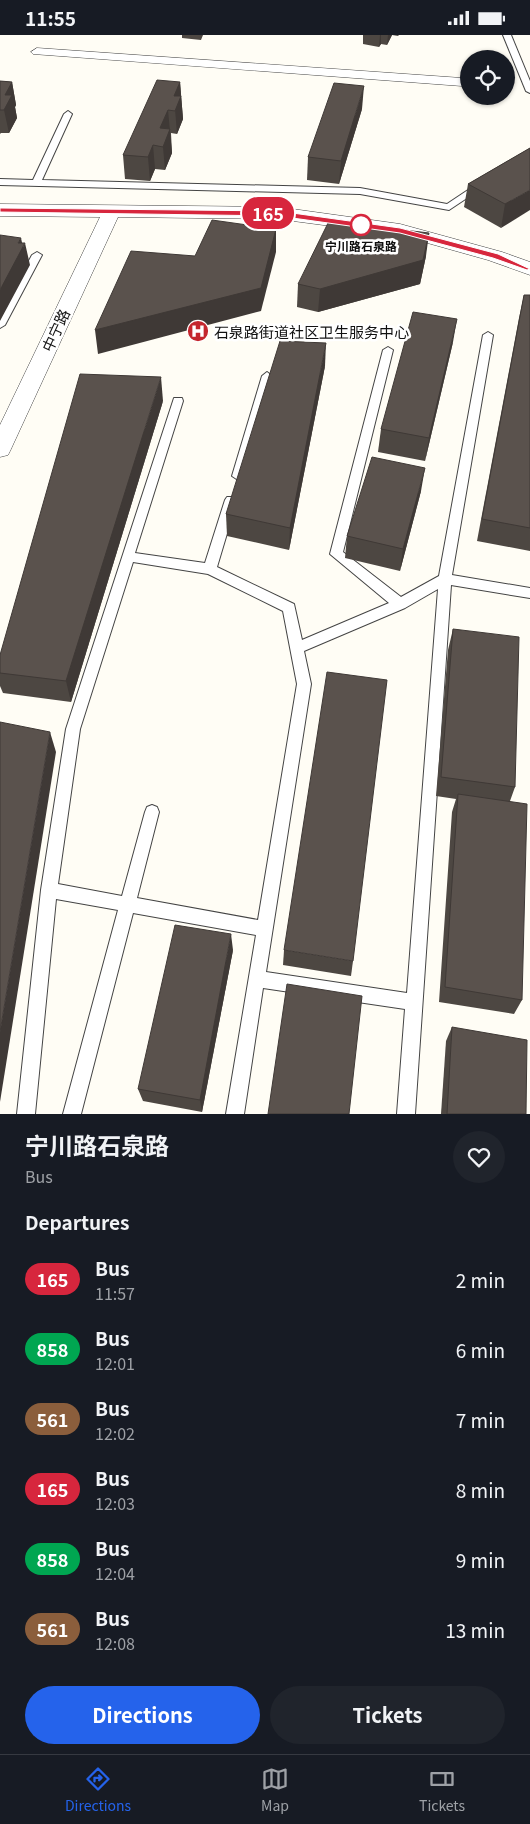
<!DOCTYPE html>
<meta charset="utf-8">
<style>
:root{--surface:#171b24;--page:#20242c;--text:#f1f3f6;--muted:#9ea1a6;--line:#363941;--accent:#2563eb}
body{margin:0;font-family:Georgia,"Noto Sans SC",serif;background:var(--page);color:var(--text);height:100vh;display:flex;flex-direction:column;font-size:19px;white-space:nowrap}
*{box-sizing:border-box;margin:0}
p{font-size:16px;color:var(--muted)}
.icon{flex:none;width:28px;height:28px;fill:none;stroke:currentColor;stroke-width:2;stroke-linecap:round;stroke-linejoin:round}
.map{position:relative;height:1079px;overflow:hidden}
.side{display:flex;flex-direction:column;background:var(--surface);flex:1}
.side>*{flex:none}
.badge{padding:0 10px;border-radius:16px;font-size:18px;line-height:32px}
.controls{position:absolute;left:460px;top:15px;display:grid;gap:10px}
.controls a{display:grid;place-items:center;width:55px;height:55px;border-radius:50%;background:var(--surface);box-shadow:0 1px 4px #0004;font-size:25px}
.map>.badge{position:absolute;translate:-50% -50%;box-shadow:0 0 0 2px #fff}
h2{padding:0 25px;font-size:19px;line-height:45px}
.round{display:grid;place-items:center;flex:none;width:52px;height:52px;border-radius:26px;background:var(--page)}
.summary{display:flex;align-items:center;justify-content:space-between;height:85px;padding:0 25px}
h1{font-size:24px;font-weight:700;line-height:38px}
.action{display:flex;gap:10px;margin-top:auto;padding:10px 25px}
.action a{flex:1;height:58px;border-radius:30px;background:var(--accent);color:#fff;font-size:20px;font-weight:700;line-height:58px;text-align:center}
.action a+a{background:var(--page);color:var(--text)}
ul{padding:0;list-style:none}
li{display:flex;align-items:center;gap:15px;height:70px;padding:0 25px}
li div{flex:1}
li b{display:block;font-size:19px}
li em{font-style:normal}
li .badge{min-width:55px;font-weight:700;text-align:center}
.status{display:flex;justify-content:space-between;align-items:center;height:35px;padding:0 25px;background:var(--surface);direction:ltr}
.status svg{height:14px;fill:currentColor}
.tab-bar{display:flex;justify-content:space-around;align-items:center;height:70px;border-top:1px solid var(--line);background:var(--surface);font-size:14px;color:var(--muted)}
.tab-bar a{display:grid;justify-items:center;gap:2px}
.tab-bar .selected{color:var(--accent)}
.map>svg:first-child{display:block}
</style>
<div class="status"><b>11:55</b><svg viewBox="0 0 49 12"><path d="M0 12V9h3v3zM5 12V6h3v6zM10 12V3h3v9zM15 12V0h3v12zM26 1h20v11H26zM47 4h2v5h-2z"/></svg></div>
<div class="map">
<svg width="530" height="1079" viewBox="0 0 530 1079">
<rect width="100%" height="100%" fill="#fffdf5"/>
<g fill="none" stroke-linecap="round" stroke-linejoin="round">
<g stroke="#444" stroke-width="2">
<g id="service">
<polygon points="503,0 511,0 530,46 530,58 526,56"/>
<polygon points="68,76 72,79 42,145 360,153 447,169 477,149 483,149 485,151 449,175 360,159 0,150 0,144 33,145 64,79"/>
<polygon points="37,217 42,220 5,290 0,293 0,280 32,220"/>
<path d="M488,297l5,3 -41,240 78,13v10l-79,-13 -36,529h-18l8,-105 -142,-21 -19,126h-18l30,-179 -123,-22 -52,201h-18l55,-204 -62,-11 -21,215h-18l24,-224 25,-161 108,-331h8l1,3 -48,152 70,10 20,-63 2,-3h8l2,3 -20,67 77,37 8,36 87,-37 -59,-49 53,-204 5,-3 5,3 -50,202 58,45 38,-21 44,-241zM133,527l75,12 75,37 14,73 -39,236 -121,-22 22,-86 -2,-5 -5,-2 -5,2 -2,5 -23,84 -64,-12 22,-155zM438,554l-31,404 -141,-21 45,-288 -7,-33 101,-43z"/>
<polygon points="267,337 272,341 244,441 238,445 232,441 262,341"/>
</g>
</g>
<g stroke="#444" stroke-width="1">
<polygon id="pedestrian" points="37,13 462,43 468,47 462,51 33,19 31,17"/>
</g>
<g stroke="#444" stroke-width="1">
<polygon id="minor" points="0,169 278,172 400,189 502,217 530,227 530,240 488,225 399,200 278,184 118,182 11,414 8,420 0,422 0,390 100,182 0,181"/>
</g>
<use href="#service" fill="#fff" fill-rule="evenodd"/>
<use href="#pedestrian" fill="#fff" fill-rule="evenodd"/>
<use href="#minor" fill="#fff" fill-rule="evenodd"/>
</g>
<g fill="#4d4742">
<polygon points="182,0 203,0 201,5 182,3"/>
<polygon points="363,0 399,0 398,1 392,0 387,10 381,9 379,12 363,9"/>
<polygon points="0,46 12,47 16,70 15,72 17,83 9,98 1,98 0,99"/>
<polygon points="180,47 183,84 177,99 171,98 172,118 165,135 155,134 150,146 125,144 123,120"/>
<polygon points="362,74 339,149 307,145 308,122"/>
<polygon points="530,113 501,193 464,172 468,149"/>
<polygon points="426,221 420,249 318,277 297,272 298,249"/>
<polygon points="524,260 530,260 530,516 477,506 519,283"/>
<polygon points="453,307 425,426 378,417 381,394"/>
<polygon points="325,331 289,515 227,501 226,479"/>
<polygon points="163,366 71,667 3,658 0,651 0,620"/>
<polygon points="421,456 400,536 345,523 347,501"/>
<polygon points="453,594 515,752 510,766 522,965 514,979 439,967 452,777 456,764 436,761 448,615"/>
<polygon points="233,915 202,1077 143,1066 138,1054"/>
<polygon points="284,915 353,926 351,941 283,930"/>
<polygon points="452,992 526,1079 441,1079 446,1006"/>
</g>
<g fill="#3f3936">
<polygon points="380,0 381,0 381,9 379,12"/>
<polygon points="388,0 392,0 387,10"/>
<polygon points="12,47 16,70 15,72 17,83 9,98 4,75 5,60"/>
<polygon points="180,47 183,84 177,99 174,61"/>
<polygon points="364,51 362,74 339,149 341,126"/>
<polygon points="168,75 172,118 165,135 163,112 160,93"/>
<polygon points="153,110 155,134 150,146 148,122"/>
<polygon points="530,155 530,175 501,193 505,169"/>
<polygon points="276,194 276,217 261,276 98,319 95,295"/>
<polygon points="429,198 426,221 420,249 318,277 320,254"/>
<polygon points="21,203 23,212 25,208 30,230 0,286 0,255 18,208"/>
<polygon points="457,284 453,307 425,426 429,403"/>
<polygon points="326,308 325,331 289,515 290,493"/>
<polygon points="161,342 163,366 71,667 66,646"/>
<polygon points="425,433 421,456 400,536 403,514"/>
<polygon points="50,697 56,717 0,1067 0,997"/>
<polygon points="231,899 233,915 202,1077 200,1065"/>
</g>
<g fill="#5a524d" stroke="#3f3936">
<polygon points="157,45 180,47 174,61 181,61 175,76 168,75 160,93 170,94 163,112 153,110 148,122 123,120"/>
<polygon points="0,46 12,47 5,60 12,60 4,75 0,75"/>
<polygon points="334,48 364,51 341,126 308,122"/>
<polygon points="530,113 530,155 505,169 468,149"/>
<polygon points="212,185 276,194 261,253 95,295 131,216 195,221"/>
<polygon points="329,186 429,198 423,225 320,254 298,249"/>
<polygon points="0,200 21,203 18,208 25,208 0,255"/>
<polygon points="524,260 530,260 530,493 482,484"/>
<polygon points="413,277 457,284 429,403 381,394"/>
<polygon points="280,306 326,308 290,493 226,479"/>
<polygon points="80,339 161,342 66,646 0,638 0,620"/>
<polygon points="372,422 425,433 403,514 347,501"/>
<polygon points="453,594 519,602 515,752 441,742"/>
<polygon points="327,637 387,645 353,926 284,915"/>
<polygon points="0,687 50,697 0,997"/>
<polygon points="458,759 527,769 522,965 445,952"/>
<polygon points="175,890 231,899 200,1065 138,1054"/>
<polygon points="287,949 362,961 349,1079 268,1079"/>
<polygon points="452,992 527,1005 526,1079 447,1079"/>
</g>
<polygon fill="#d7263d" stroke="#fff" points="0,173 278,176 400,193 498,219 530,234 527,235 493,223 400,198 278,181 0,177"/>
<defs>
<g id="hospital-disc" transform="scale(1.125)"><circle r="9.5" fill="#c4262e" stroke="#fff"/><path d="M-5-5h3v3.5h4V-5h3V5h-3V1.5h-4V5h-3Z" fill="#fff"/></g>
</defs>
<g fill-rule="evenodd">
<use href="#hospital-disc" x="198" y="296"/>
</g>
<circle fill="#fff" stroke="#d7263d" stroke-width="2.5" cx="361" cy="190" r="10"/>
<g text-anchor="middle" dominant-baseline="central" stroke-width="5" stroke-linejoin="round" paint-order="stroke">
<g font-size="12" font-weight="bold" fill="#111" stroke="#fff">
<text x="361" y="210">宁川路石泉路</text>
</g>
<g font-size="15" fill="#111" stroke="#fff">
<text transform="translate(55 295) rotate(-65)">中宁路</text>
</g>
<g font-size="15" fill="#111" stroke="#fff" text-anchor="start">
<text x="214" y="296">石泉路街道社区卫生服务中心</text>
</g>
</g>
</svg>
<div class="controls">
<a><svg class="icon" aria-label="locate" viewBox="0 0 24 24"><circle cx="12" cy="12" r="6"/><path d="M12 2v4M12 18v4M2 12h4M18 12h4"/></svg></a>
</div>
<b class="badge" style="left:268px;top:178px;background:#d7263d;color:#fff">165</b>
</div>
<section class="side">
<div class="summary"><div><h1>宁川路石泉路</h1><p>Bus</p></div><a class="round"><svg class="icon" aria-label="heart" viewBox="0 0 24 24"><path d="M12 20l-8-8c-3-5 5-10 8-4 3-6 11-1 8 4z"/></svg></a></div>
<h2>Departures</h2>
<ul>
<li><span class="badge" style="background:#d7263d;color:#fff">165</span><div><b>Bus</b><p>11:57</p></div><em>2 min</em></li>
<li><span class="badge" style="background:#00a651;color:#fff">858</span><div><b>Bus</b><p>12:01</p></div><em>6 min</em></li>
<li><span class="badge" style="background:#8b5e3c;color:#fff">561</span><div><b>Bus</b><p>12:02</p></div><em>7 min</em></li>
<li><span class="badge" style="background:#d7263d;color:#fff">165</span><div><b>Bus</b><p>12:03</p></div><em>8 min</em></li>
<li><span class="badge" style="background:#00a651;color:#fff">858</span><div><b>Bus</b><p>12:04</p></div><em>9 min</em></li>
<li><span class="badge" style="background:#8b5e3c;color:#fff">561</span><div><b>Bus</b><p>12:08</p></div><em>13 min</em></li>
</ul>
<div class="action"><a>Directions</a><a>Tickets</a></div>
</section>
<nav class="tab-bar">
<a class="selected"><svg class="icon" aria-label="directions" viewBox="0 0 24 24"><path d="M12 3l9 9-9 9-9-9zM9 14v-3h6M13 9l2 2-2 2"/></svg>Directions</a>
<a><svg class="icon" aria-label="map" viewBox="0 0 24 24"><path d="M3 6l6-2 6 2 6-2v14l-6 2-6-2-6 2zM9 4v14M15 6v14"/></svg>Map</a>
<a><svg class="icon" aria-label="tickets" viewBox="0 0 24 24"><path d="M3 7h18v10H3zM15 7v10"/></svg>Tickets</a>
</nav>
